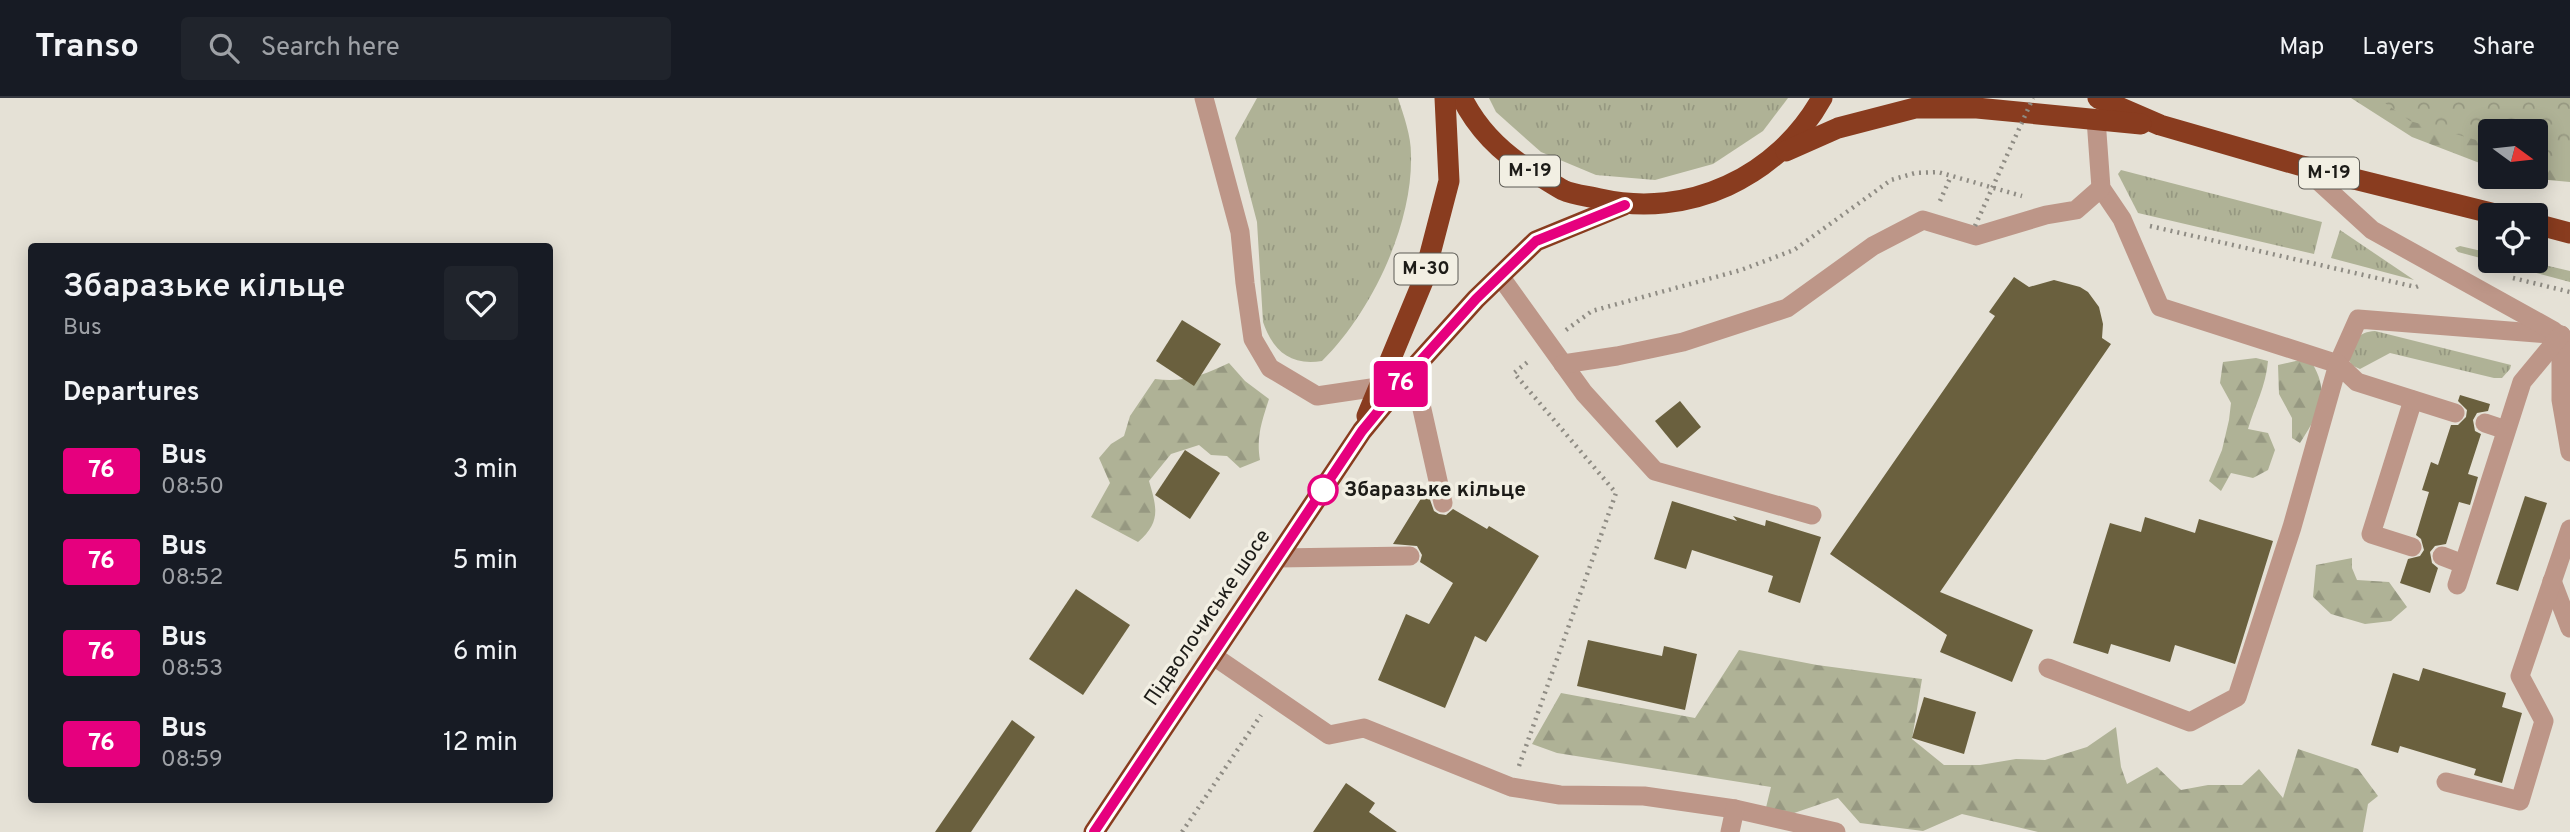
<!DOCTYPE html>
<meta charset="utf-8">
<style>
:root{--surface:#171b24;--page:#20242c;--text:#f1f3f6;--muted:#9ea1a6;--line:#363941}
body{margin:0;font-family:Overpass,sans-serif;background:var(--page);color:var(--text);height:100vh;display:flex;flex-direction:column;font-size:26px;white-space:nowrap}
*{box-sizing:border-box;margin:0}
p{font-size:23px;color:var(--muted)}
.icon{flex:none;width:38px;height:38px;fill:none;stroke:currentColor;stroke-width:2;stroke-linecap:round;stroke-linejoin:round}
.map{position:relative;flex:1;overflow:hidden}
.side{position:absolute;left:28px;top:145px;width:525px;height:560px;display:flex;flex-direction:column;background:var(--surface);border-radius:7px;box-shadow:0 4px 18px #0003}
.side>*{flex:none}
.badge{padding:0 14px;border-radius:5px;font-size:24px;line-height:46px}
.needle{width:46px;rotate:105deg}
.buttons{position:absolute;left:2478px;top:21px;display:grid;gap:14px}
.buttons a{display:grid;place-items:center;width:70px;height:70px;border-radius:7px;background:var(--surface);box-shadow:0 4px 18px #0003;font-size:35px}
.map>.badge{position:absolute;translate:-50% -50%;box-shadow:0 0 0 4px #fff}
h2{padding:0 35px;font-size:26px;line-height:63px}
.round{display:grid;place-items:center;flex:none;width:74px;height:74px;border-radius:7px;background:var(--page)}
.head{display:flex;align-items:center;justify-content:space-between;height:119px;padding:0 35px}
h1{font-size:33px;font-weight:600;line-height:52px}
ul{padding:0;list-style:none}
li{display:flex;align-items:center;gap:21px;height:91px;padding:0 35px}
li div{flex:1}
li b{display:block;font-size:26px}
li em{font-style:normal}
li .badge{min-width:77px;font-weight:700;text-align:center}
header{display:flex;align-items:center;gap:42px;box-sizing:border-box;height:98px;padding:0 35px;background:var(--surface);border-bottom:2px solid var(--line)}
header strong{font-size:33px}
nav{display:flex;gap:38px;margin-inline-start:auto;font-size:24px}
.search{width:490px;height:63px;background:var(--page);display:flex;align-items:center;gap:18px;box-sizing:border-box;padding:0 24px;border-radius:7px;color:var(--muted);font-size:26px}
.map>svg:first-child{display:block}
</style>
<header>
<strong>Transo</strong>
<div class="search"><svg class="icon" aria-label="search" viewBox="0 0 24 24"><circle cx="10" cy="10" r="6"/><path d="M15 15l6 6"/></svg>Search here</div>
<nav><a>Map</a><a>Layers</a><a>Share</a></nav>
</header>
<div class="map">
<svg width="2570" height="734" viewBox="0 0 2570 734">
<defs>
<pattern id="grass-tufts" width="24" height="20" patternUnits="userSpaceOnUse" patternTransform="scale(1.75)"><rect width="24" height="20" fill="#afb296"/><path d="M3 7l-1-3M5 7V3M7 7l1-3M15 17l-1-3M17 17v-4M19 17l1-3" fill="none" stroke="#969881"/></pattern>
<pattern id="forest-firs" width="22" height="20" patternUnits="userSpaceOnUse" patternTransform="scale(1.75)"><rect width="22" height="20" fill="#afb296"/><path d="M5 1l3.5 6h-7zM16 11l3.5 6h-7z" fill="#969881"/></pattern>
<pattern id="park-crowns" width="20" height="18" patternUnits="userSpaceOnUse" patternTransform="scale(1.75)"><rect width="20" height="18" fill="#afb296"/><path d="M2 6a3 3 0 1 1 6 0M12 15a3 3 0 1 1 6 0" fill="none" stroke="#969881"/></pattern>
</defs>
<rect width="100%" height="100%" fill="#e5e1d6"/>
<g fill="url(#grass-tufts)">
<path d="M1257,0h141c6,19 13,37 13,57 2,70 -40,158 -89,206 -32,5 -49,-10 -59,-39l-6,-100 -22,-84z"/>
<polygon points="1489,0 1788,0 1763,33 1713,66 1655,82 1596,77 1541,54 1496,14"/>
<polygon points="2121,72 2322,124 2314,156 2138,115 2118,76"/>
<polygon points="2340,132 2414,182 2331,160"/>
<polygon points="2460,148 2490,155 2490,163 2527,163 2570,173 2570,184 2458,154 2455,150"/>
<path d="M2375,233l136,34 -1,4 -8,9h-8l-104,-25 -30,16 -9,-4 -3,-10c7,-15 10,-23 27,-24z"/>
</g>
<g fill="url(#forest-firs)">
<polygon points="2351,0 2570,0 2570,84 2517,79 2536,79 2536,33 2490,33 2490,69 2412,39"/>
<path d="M2256,260l12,3c-2,25 -13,44 -20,68l20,4 7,17 -7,20 -15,8 -22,-5 -10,18 -12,-10 13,-31 7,-30 2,-17 -11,-20 3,-21z"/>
<path d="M2309,260c23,35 11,53 -9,85l-8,-5v-20l-13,-24 -1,-29z"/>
<path d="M1229,265l16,18 24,18c-7,22 -13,38 -9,61l-20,8 -13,-12 -16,-1 -12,-10 -28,9 -22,27c8,27 12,41 -11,61l-47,-25 19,-34 -11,-25 12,-14 13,-8 6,-20 25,-37c29,4 49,-4 74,-16z"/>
<polygon points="2352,460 2352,470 2357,482 2389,484 2407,509 2391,523 2365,526 2331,516 2313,499 2316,467"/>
<polygon points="1739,552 1817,567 1922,581 1912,641 1944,667 1980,667 2016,661 2045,662 2087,649 2116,629 2121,669 2127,686 2157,669 2181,692 2208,687 2242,687 2259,671 2283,700 2298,651 2358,671 2378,698 2368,706 2363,734 2038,734 1962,716 1923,733 1860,725 1838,700 1762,726 1771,689 1557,655 1532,646 1561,595 1695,620"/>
</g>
<polygon fill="url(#park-crowns)" points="2378,0 2570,0 2570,68 2536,58 2536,33 2490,33 2490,46 2410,23"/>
<g fill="#6a603e">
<polygon points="2014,179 2029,189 2054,182 2080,189 2088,194 2099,209 2103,226 2102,240 2111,246 1940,494 2033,532 2012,584 1940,554 1947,537 1830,456 1995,218 1989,214"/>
<polygon points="1182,222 1221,246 1194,288 1156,263"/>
<polygon points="2460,297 2490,306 2488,313 2477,315 2473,322 2475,333 2481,336 2468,376 2478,379 2470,407 2459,404 2446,446 2435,448 2430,454 2432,465 2438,470 2430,495 2400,485 2408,461 2420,458 2424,452 2421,441 2416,437 2429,394 2422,392 2431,364 2438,367 2451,327 2458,327 2466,319 2467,312 2458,303"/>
<polygon points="1680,303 1701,329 1677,350 1655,323"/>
<polygon points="1185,352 1220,375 1190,421 1155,397"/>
<polygon points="1425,394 1428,396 1434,413 1439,416 1446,417 1453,411 1487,431 1489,428 1539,458 1486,544 1475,538 1445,610 1378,582 1406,516 1429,526 1453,485 1420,464 1422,457 1417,448 1393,446"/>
<polygon points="2525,398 2547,405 2518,493 2496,486"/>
<polygon points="1672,403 1737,423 1733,418 1765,428 1766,422 1821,439 1800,505 1768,494 1773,478 1692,452 1686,471 1654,461"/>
<polygon points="2145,419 2195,435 2199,421 2273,443 2235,566 2175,547 2170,564 2111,546 2108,556 2073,545 2110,425 2141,434"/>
<polygon points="1076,491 1130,527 1083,597 1029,561"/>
<polygon points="1588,542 1662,558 1664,548 1697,556 1685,612 1577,588"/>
<polygon points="2423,570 2506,595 2502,609 2522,615 2502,685 2474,677 2476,671 2400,648 2398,655 2371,647 2393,575 2419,583"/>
<polygon points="1924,599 1976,614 1964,656 1912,640"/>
<polygon points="1012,622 1035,639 971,734 935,734"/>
<polygon points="1346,685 1375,705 1369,714 1397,734 1313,734"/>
</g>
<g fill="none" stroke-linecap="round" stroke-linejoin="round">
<g stroke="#8f8c84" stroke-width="4.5" stroke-dasharray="2 5" stroke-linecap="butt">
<polyline points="1940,103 1951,78"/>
<polyline points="2150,128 2416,189 2421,187"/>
<polyline points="2513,180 2570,194"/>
<polyline points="1566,232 1592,213 1741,172 1794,152 1891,82 1915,75 1938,74 2022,98"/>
<polyline points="1519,668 1616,395 1514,275 1530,262"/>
<polyline points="1182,734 1261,617"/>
</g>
<g stroke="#bd9688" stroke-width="19">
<polyline points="1204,0 1240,134 1245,185 1253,241 1270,270 1317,298 1378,289"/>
<polyline points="2096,21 2101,90 2122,121 2160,209 2338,266 2358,221 2561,237"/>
<polyline points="2302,68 2372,132 2554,233"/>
<polyline points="1500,178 1584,295 1655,373 1812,417"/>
<polyline points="2561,237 2561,302 2570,354"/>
<polyline points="1563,266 1617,258 1683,244 1787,210 1873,148 1923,122 1976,138 2046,117 2076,112 2101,90"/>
<polyline points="1413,271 1443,405"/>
<polyline points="2485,325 2506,332"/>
<polyline points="2412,449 2371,436 2413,302"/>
<polyline points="2442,458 2463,466"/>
<polyline points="1277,460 1410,458"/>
<polyline points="2552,483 2570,530"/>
<polyline points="2457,487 2522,284 2561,237"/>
<polyline points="1212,557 1329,637 1364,630 1511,689 1560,697 1644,698 1735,711 1836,734"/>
<polyline points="2048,570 2190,624 2237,599 2292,429 2338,266 2357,284 2455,315"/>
<polyline points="2446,684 2520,703 2544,623 2520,578 2570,431"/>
<polyline points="1730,734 1735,711"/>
</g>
<g stroke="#893c1f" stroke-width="21">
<path d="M1462,0c16,32 43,58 74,76 9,5 18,11 27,16 11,5 25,6 37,9 88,20 178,-22 222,-101"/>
<polyline points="2098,0 2160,27 2302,68 2499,117"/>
<polyline points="1786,53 1838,30 1915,10 1977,10 2141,26"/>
<polyline points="2536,126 2570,135"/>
<polyline points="1367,318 1423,183 1449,83 1445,0"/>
<polyline points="1094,734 1362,333 1413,271 1476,201 1536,143 1624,107"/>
</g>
<polyline stroke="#8f8c84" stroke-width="4.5" stroke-dasharray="2 5" stroke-linecap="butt" points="1975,128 2033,0"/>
</g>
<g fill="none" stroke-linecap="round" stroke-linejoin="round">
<g stroke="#fff" stroke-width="16">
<polyline id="line" points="1094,734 1362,333 1413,271 1476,201 1536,143 1625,107"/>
</g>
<use href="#line" stroke="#e6007e" stroke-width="10"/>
</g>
<circle fill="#fff" stroke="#e6007e" stroke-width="3.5" cx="1323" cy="392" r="14"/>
<g text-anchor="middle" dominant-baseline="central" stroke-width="7" stroke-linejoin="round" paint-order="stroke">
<g fill="#f2efe3" stroke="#5d5b55" stroke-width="2">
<rect x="1500" y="57.5" width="60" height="31" rx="5"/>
<rect x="2299" y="59.5" width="60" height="31" rx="5"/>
<rect x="1394.5" y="155.5" width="63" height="31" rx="5"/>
</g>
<g font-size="19" font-weight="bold" fill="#1d1c18">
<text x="1530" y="73">М-19</text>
<text x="2329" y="75">М-19</text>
<text x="1426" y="171">М-30</text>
</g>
<g font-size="21" font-weight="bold" fill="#1d1c18" stroke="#f2efe3" text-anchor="start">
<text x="1344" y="392">Збаразьке кільце</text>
</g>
<g font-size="21" fill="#1d1c18" stroke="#f2efe3">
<text transform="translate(1208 520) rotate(-56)">Підволочиське шосе</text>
</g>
</g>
</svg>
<div class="buttons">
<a><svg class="needle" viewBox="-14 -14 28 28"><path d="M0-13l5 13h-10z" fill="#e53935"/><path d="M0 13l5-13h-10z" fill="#9ea1a6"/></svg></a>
<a><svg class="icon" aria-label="locate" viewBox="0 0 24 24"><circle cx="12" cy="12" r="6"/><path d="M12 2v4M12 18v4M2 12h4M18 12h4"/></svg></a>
</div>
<b class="badge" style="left:1401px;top:286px;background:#e6007e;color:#fff">76</b>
<section class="side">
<div class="head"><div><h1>Збаразьке кільце</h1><p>Bus</p></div><a class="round"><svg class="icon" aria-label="heart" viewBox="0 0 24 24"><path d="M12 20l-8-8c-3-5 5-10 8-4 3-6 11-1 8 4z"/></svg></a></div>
<h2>Departures</h2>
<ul>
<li><span class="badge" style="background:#e6007e;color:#fff">76</span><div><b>Bus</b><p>08:50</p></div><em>3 min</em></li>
<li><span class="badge" style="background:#e6007e;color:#fff">76</span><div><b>Bus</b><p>08:52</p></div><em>5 min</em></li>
<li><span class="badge" style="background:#e6007e;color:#fff">76</span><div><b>Bus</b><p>08:53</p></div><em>6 min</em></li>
<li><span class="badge" style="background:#e6007e;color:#fff">76</span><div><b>Bus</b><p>08:59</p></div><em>12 min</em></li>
</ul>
</section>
</div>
